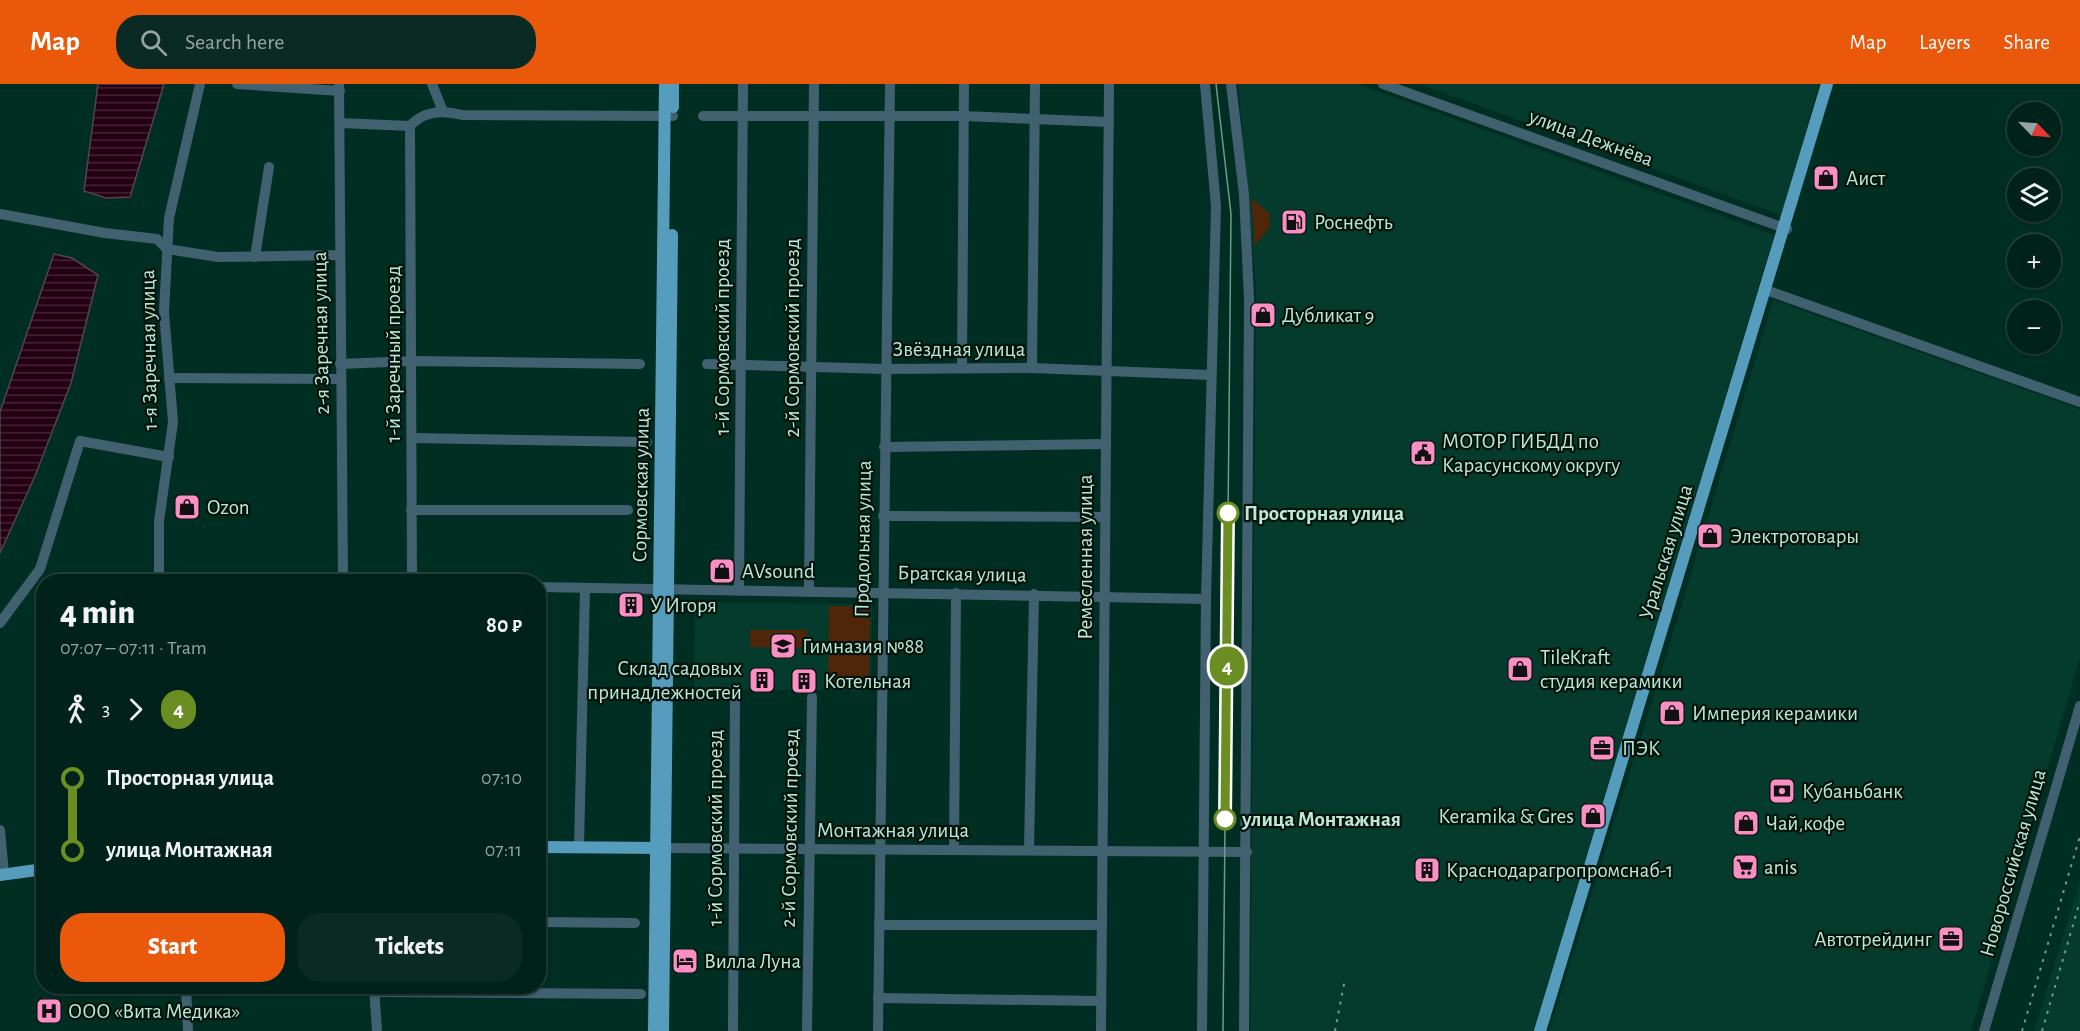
<!DOCTYPE html>
<meta charset="utf-8">
<style>
:root{--surface:#00221a;--page:#0a2a23;--text:#f1f3f6;--muted:#95a4a2;--line:#223f39;--accent:#ea580c}
body{margin:0;font-family:"Alegreya Sans",sans-serif;background:var(--page);color:var(--text);height:100vh;display:flex;flex-direction:column;font-size:22px;white-space:nowrap}
*{box-sizing:border-box;margin:0}
p{font-size:20px;color:var(--muted)}
.icon{flex:none;width:33px;height:33px;fill:none;stroke:currentColor;stroke-width:2;stroke-linecap:round;stroke-linejoin:round}
.map{position:relative;flex:1;overflow:hidden}
.details{position:absolute;left:36px;top:490px;width:510px;height:420px;display:flex;flex-direction:column;background:var(--surface);border-radius:24px;box-shadow:0 2px 4px #0004,0 0 0 2px var(--line)}
.details>*{flex:none}
.badge{padding:0 12px;border-radius:20px;font-size:21px;line-height:39px}
.needle{width:39px;rotate:115deg}
.controls{position:absolute;left:2007px;top:18px;display:grid;gap:12px}
.controls a{display:grid;place-items:center;width:54px;height:54px;border-radius:50%;background:var(--surface);box-shadow:0 2px 4px #0004,0 0 0 2px var(--line);font-size:30px}
.map>.badge{position:absolute;translate:-50% -50%;box-shadow:0 0 0 3px #fff}
.legs{display:flex;align-items:center;gap:9px;height:66px;padding:0 24px;font-size:20px}
.legs p{margin-inline-start:auto}
.head{display:flex;align-items:center;justify-content:space-between;height:102px;padding:0 24px}
h1{font-size:33px;font-weight:800;line-height:45px}
.primary-button{display:flex;gap:12px;margin-top:auto;padding:12px 24px}
.primary-button a{flex:1;height:69px;border-radius:24px;background:var(--accent);color:#fff;font-size:24px;font-weight:800;line-height:69px;text-align:center}
.primary-button a+a{background:var(--page);color:var(--text)}
ul{padding:0 24px;list-style:none}
li{display:flex;align-items:center;gap:21px;height:72px;font-size:22px}
li i{display:grid;place-items:center;width:9px;height:100%;margin:0 8px;background:currentColor}
li i::after{content:'';width:15px;height:15px;margin:-8px;border:4px solid;border-radius:50%;background:var(--surface)}
li p{margin-inline-start:auto}
li:first-child i{background:linear-gradient(#0000 50%,currentColor 0)}
li:last-child i{background:linear-gradient(currentColor 50%,#0000 0)}
header{display:flex;align-items:center;gap:36px;box-sizing:border-box;height:84px;padding:0 30px;background:var(--accent);color:#fff}
header strong{font-size:28px}
nav{display:flex;gap:33px;margin-inline-start:auto;font-size:21px}
.search{width:420px;height:54px;background:var(--page);display:flex;align-items:center;gap:15px;box-sizing:border-box;padding:0 21px;border-radius:24px;color:var(--muted);font-size:22px}
.map>svg:first-child{display:block}
</style>
<header>
<strong>Map</strong>
<div class="search"><svg class="icon" aria-label="search" viewBox="0 0 24 24"><circle cx="10" cy="10" r="6"/><path d="M15 15l6 6"/></svg>Search here</div>
<nav><a>Map</a><a>Layers</a><a>Share</a></nav>
</header>
<div class="map">
<svg width="2080" height="947" viewBox="0 0 2080 947">
<defs>
<pattern id="water-rules" width="6" height="5" patternUnits="userSpaceOnUse" patternTransform="scale(1.5)"><rect width="6" height="5" fill="#250013"/><path d="M0 2.5h6" fill="none" stroke="#432535"/></pattern>
</defs>
<rect width="100%" height="100%" fill="#002e22"/>
<g fill="#043b2c">
<polygon points="1238,0 1358,0 1774,151 1533,947 1250,947 1256,205"/>
<polygon points="1419,0 1819,0 1781,131"/>
<polygon points="1773,216 2080,325 2080,574 1971,947 1549,947 1669,563"/>
<polygon points="695,518 872,520 871,607 694,605"/>
<polygon points="2080,796 2080,947 2034,947"/>
</g>
<g fill="#4f2609">
<polygon points="1251,114 1269,129 1270,143 1255,162"/>
<polygon points="829,522 870,523 869,603 828,602"/>
<polygon points="750,546 807,546 807,564 750,563"/>
</g>
<g fill="url(#water-rules)" stroke="#53454e" stroke-width="1.5">
<polygon points="98,0 164,0 130,113 106,114 84,107"/>
<polygon points="54,170 72,174 98,191 71,299 35,392 0,469 0,328"/>
</g>
<g fill="none" stroke-linecap="round" stroke-linejoin="round">
<g stroke="#416171" stroke-width="10">
<polyline points="237,0 340,7"/>
<polyline points="339,0 343,498"/>
<polyline points="432,0 442,25"/>
<polyline points="1231,0 1244,111 1249,215 1244,947"/>
<polyline points="1383,0 1787,145"/>
<polyline points="703,32 963,32 1109,38"/>
<path d="M340,39l70,3c14,-16 33,-16 52,-11l211,1"/>
<polyline points="410,42 412,498"/>
<polyline points="0,130 105,149 157,155 167,165 218,173 340,171"/>
<polyline points="255,173 269,83"/>
<polyline points="1766,206 2080,318"/>
<polyline points="340,280 413,277 640,280"/>
<polyline points="707,280 885,285 1032,284 1211,291"/>
<polyline points="962,284 964,0"/>
<polyline points="1032,284 1035,0"/>
<polyline points="169,294 341,295"/>
<polyline points="412,354 647,358"/>
<polyline points="884,363 1106,360"/>
<polyline points="411,426 628,426"/>
<polyline points="883,432 1104,433"/>
<polyline points="159,498 159,437 173,338 164,228 169,134 200,0"/>
<polyline points="538,503 1206,515"/>
<polyline points="739,507 743,0"/>
<polyline points="809,508 814,0"/>
<polyline points="0,539 40,485 80,357 169,373"/>
<polyline points="0,746 4,790"/>
<polyline points="579,763 585,505"/>
<polyline points="666,764 1247,768"/>
<polyline points="954,766 956,509"/>
<polyline points="1029,766 1034,510"/>
<polyline points="538,838 635,839"/>
<polyline points="879,841 1102,841"/>
<polyline points="186,903 188,947"/>
<polyline points="374,903 377,947"/>
<polyline points="374,908 641,910"/>
<polyline points="878,914 1100,917"/>
<polyline points="733,947 735,613"/>
<polyline points="807,947 812,613"/>
<polyline points="878,947 890,0"/>
<polyline points="1101,947 1109,0"/>
<polyline points="1202,947 1206,515 1216,122 1205,0"/>
<polyline points="1984,947 2080,622"/>
</g>
<g stroke="#559cbd" stroke-width="12">
<polyline points="673,23 673,0"/>
<polyline points="538,763 662,764"/>
<polyline points="0,791 44,785"/>
<polyline points="654,947 665,0"/>
<polyline points="663,947 672,151"/>
<polyline points="1540,947 1827,0"/>
</g>
<polyline stroke="#709a8c" stroke-width="1.5" points="1216,0 1231,130 1223,947"/>
<g stroke="#709a8c" stroke-width="2" stroke-dasharray="3 6" stroke-linecap="butt">
<polyline points="1335,947 1345,895"/>
<polyline points="2022,947 2080,752"/>
<polyline points="2042,947 2080,817"/>
</g>
</g>
<g fill="none" stroke-linecap="round" stroke-linejoin="round">
<g stroke="#fff" stroke-width="14">
<polyline id="line-1" points="1225,735 1228,429"/>
</g>
<use href="#line-1" stroke="#6b8e23" stroke-width="9"/>
</g>
<defs>
<g id="shop-square" transform="scale(1.35)"><rect x="-9" y="-9" width="18" height="18" rx="4" fill="#fb8fc3" stroke="#00140c"/><path d="M-5-2.5h2.3a2.7 3.5 0 0 1 5.4 0H5L5.5 6h-11ZM-1.5-2.5h3a1.5 2.3 0 0 0-3 0Z" fill="#111"/></g>
<g id="fuel-square" transform="scale(1.35)"><rect x="-9" y="-9" width="18" height="18" rx="4" fill="#fb8fc3" stroke="#00140c"/><path d="M-5.5-6h7V0h2V4h1.3V-2.5L3-4.5l.8-.8L6-3V5H2.5V1h-1V6h-7ZM-4.2-4.7v3.2H.2V-4.7Z" fill="#111"/></g>
<g id="civic-square" transform="scale(1.35)"><rect x="-9" y="-9" width="18" height="18" rx="4" fill="#fb8fc3" stroke="#00140c"/><path d="M-.6-6.5H3V-4.5H.6V-3L4-1V1h2V6H-6V1h2V-1L-.6-3ZM-1.2 2.5V6h2.4V2.5Z" fill="#111"/></g>
<g id="building-square" transform="scale(1.35)"><rect x="-9" y="-9" width="18" height="18" rx="4" fill="#fb8fc3" stroke="#00140c"/><path d="M-4-6H4V6H1V3H-1V6H-4ZM-2.5-4.3h1.7v1.8h-1.7ZM.8-4.3h1.7v1.8H.8ZM-2.5-1h1.7V.8h-1.7ZM.8-1h1.7V.8H.8Z" fill="#111"/></g>
<g id="school-square" transform="scale(1.35)"><rect x="-9" y="-9" width="18" height="18" rx="4" fill="#fb8fc3" stroke="#00140c"/><path d="M0-5L7-2L0 1L-7-2ZM-4 1L0 2.5L4 1V4Q0 6-4 4Z" fill="#111"/></g>
<g id="office-square" transform="scale(1.35)"><rect x="-9" y="-9" width="18" height="18" rx="4" fill="#fb8fc3" stroke="#00140c"/><path d="M-6-3h4V-5.5h4V-3h4V5H-6ZM-1-4.5V-3h2v-1.5ZM-6 0V1H6V0Z" fill="#111"/></g>
<g id="bank-square" transform="scale(1.35)"><rect x="-9" y="-9" width="18" height="18" rx="4" fill="#fb8fc3" stroke="#00140c"/><path d="M-6-4H6V4H-6ZM0-2.3a2.3 2.3 0 1 0 0 4.6a2.3 2.3 0 1 0 0-4.6Z" fill="#111"/></g>
<g id="supermarket-square" transform="scale(1.35)"><rect x="-9" y="-9" width="18" height="18" rx="4" fill="#fb8fc3" stroke="#00140c"/><path d="M-6-5.5h2.5l.6 2H6L4.5 2H-2.5L-4.4-4H-6ZM-1.5 3.2a1.3 1.3 0 1 0 .1 0ZM3 3.2a1.3 1.3 0 1 0 .1 0Z" fill="#111"/></g>
<g id="hotel-square" transform="scale(1.35)"><rect x="-9" y="-9" width="18" height="18" rx="4" fill="#fb8fc3" stroke="#00140c"/><path d="M-6-4.5h1.5V1H6V5H4.5V3h-9V5H-6ZM-4 0a1.8 1.8 0 1 1 3.6 0ZM.5 0V-2.5h3Q6-2.5 6 0Z" fill="#111"/></g>
<g id="hospital-square" transform="scale(1.35)"><rect x="-9" y="-9" width="18" height="18" rx="4" fill="#fb8fc3" stroke="#00140c"/><path d="M-5-5h3v3.5h4V-5h3V5h-3V1.5h-4V5h-3Z" fill="#111"/></g>
</defs>
<g fill-rule="evenodd">
<use href="#shop-square" x="1826" y="94"/>
<use href="#fuel-square" x="1294" y="138"/>
<use href="#shop-square" x="1263" y="231"/>
<use href="#civic-square" x="1423" y="369"/>
<use href="#shop-square" x="187" y="423"/>
<use href="#shop-square" x="1710" y="452"/>
<use href="#shop-square" x="722" y="487"/>
<use href="#building-square" x="631" y="521"/>
<use href="#school-square" x="783" y="562"/>
<use href="#shop-square" x="1520" y="585"/>
<use href="#building-square" x="762" y="596"/>
<use href="#building-square" x="804" y="597"/>
<use href="#shop-square" x="1672" y="629"/>
<use href="#office-square" x="1602" y="664"/>
<use href="#bank-square" x="1782" y="707"/>
<use href="#shop-square" x="1593" y="732"/>
<use href="#shop-square" x="1746" y="739"/>
<use href="#supermarket-square" x="1745" y="783"/>
<use href="#building-square" x="1427" y="786"/>
<use href="#office-square" x="1951" y="855"/>
<use href="#hotel-square" x="685" y="877"/>
<use href="#hospital-square" x="49" y="927"/>
</g>
<g fill="#fff" stroke="#6b8e23" stroke-width="3">
<circle cx="1228" cy="429" r="10"/>
<circle cx="1225" cy="735" r="10"/>
</g>
<g text-anchor="middle" dominant-baseline="central" stroke-width="4.5" stroke-linejoin="round" paint-order="stroke">
<g font-size="21" fill="#bfe7d8" stroke="#00140c">
<text transform="translate(1591 54) rotate(20)">улица Дежнёва</text>
<text transform="translate(321 249) rotate(-91)">2-я Заречная улица</text>
<text transform="translate(722 253) rotate(-90)">1-й Сормовский проезд</text>
<text transform="translate(792 254) rotate(-90)">2-й Сормовский проезд</text>
<text x="959" y="265">Звёздная улица</text>
<text transform="translate(149 266) rotate(-91)">1-я Заречная улица</text>
<text transform="translate(393 270) rotate(-90)">1-й Заречный проезд</text>
<text transform="translate(641 401) rotate(-89)">Сормовская улица</text>
<text transform="translate(863 455) rotate(-89)">Продольная улица</text>
<text transform="translate(1666 468) rotate(-73)">Уральская улица</text>
<text transform="translate(1085 473) rotate(-90)">Ремесленная улица</text>
<text transform="translate(962 490) rotate(1)">Братская улица</text>
<text transform="translate(715 744) rotate(-90)">1-й Сормовский проезд</text>
<text transform="translate(790 744) rotate(-89)">2-й Сормовский проезд</text>
<text x="893" y="746">Монтажная улица</text>
<text transform="translate(2013 779) rotate(-74)">Новороссийская улица</text>
</g>
<g font-size="21" fill="#bfe7d8" stroke="#00140c" text-anchor="start">
<text x="1846" y="94">Аист</text>
<text x="1314" y="138">Роснефть</text>
<text x="1282" y="231">Дубликат 9</text>
<text x="1442" y="357">МОТОР ГИБДД по<tspan x="1442" dy="24">Карасунскому округу</tspan></text>
<text x="207" y="423">Ozon</text>
<text x="1730" y="452">Электротовары</text>
<text x="742" y="487">AVsound</text>
<text x="650" y="521">У Игоря</text>
<text x="802" y="562">Гимназия №88</text>
<text x="1540" y="573">TileKraft<tspan x="1540" dy="24">студия керамики</tspan></text>
<text x="742" y="584" text-anchor="end">Склад садовых<tspan x="742" dy="24">принадлежностей</tspan></text>
<text x="824" y="597">Котельная</text>
<text x="1692" y="629">Империя керамики</text>
<text x="1622" y="664">ПЭК</text>
<text x="1802" y="707">Кубаньбанк</text>
<text x="1574" y="732" text-anchor="end">Keramika &amp; Gres</text>
<text x="1766" y="739">Чай,кофе</text>
<text x="1764" y="783">anis</text>
<text x="1446" y="786">Краснодарагропромснаб-1</text>
<text x="1932" y="855" text-anchor="end">Автотрейдинг</text>
<text x="704" y="877">Вилла Луна</text>
<text x="68" y="927">ООО «Вита Медика»</text>
</g>
<g font-size="21" font-weight="bold" fill="#bfe7d8" stroke="#00140c" text-anchor="start">
<text x="1244" y="429">Просторная улица</text>
<text x="1242" y="735">улица Монтажная</text>
</g>
</g>
</svg>
<div class="controls">
<a><svg class="needle" viewBox="-14 -14 28 28"><path d="M0-13l5 13h-10z" fill="#e53935"/><path d="M0 13l5-13h-10z" fill="#95a4a2"/></svg></a>
<a><svg class="icon" aria-label="layers" viewBox="0 0 24 24"><path d="M12 4l9 5-9 5-9-5zM3 14l9 5 9-5"/></svg></a>
<a>+</a>
<a>−</a>
</div>
<b class="badge" style="left:1227px;top:582px;background:#6b8e23;color:#fff">4</b>
<section class="details">
<div class="head"><div><h1>4 min</h1><p>07:07 – 07:11 · Tram</p></div><b>80 ₽</b></div>
<div class="legs"><svg class="icon" aria-label="walk" viewBox="0 0 24 24"><circle cx="13" cy="4" r="2"/><path d="M13 8l-2 6 4 7M11 14l-3 7M7 12l3-4h3l4 4"/></svg>3<svg class="icon" aria-label="forward" viewBox="0 0 24 24"><path d="M9 5l7 7-7 7"/></svg><b class="badge" style="background:#6b8e23;color:#fff">4</b></div>
<ul>
<li><i style="color:#6b8e23"></i><b>Просторная улица</b><p>07:10</p></li>
<li><i style="color:#6b8e23"></i><b>улица Монтажная</b><p>07:11</p></li>
</ul>
<div class="primary-button"><a>Start</a><a>Tickets</a></div>
</section>
</div>
